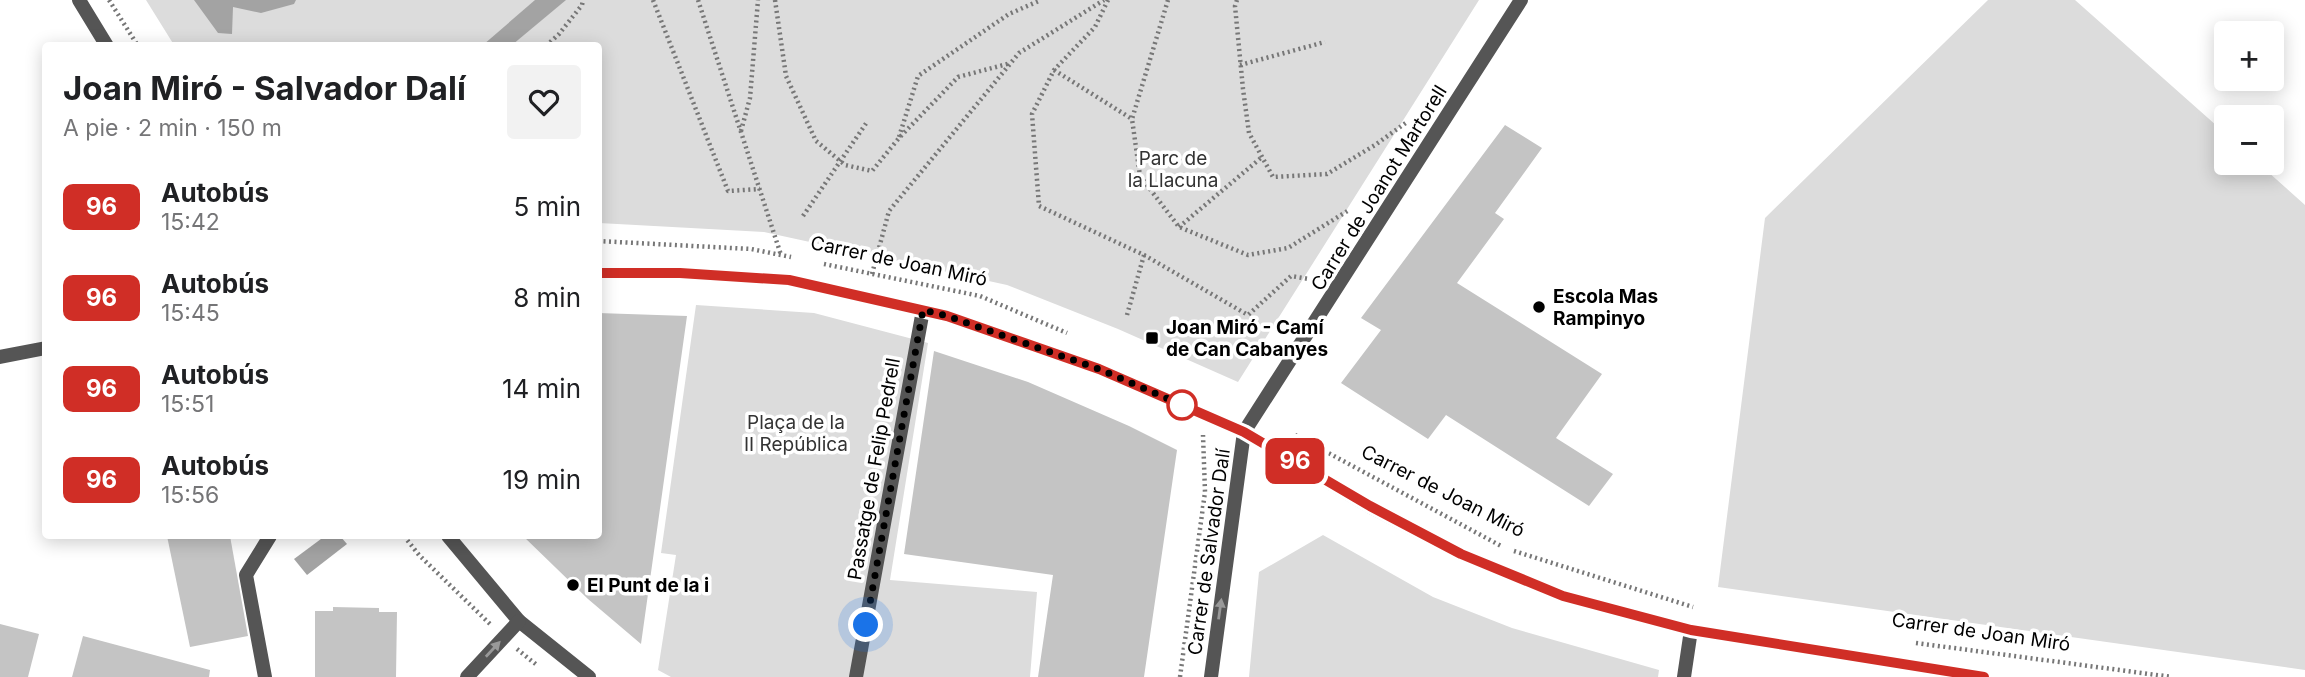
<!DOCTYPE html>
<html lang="es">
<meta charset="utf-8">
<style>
:root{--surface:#fff;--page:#f2f2f2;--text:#202124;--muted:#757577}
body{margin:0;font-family:Inter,sans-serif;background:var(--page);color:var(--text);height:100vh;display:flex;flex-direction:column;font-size:26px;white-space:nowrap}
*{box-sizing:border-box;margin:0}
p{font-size:23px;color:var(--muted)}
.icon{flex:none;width:38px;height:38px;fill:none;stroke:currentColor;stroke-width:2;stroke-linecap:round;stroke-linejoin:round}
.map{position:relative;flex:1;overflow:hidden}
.panel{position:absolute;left:42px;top:42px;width:560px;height:497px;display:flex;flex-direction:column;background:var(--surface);border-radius:7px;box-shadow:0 4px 18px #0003}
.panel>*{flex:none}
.badge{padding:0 14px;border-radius:10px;font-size:24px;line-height:46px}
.tools{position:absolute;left:2214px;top:21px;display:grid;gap:14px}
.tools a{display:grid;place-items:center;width:70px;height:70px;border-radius:7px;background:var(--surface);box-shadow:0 4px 18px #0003;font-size:35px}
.you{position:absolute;width:35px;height:35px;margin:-18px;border:5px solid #fff;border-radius:50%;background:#1a73e8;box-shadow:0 0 0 10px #1a73e833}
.map>.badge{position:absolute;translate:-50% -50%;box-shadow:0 0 0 4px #fff}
.round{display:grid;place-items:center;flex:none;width:74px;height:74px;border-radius:7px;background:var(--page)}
.summary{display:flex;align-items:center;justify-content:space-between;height:119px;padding:0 21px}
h1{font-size:33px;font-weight:700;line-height:52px}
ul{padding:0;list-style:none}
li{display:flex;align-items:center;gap:21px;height:91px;padding:0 21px}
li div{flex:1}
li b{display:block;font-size:26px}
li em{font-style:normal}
li .badge{min-width:77px;font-weight:700;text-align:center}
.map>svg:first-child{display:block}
</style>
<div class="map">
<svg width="2305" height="677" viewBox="0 0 2305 677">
<rect width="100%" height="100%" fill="#fff"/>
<g fill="#dcdcdc">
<polygon points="146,0 1479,0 1238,382 1118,329 1007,285 764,232 599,223 598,46 174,45"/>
<polygon points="1988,0 2075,0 2226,134 2226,163 2258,163 2305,205 2305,670 1718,587 1765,218"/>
<polygon points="696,305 814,313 928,343 890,580 1037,592 1030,677 671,677 658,670 676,555 661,553"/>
<polygon points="1323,535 1433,597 1512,628 1659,670 1658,677 1249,677 1259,572"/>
</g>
<g fill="#a3a3a3">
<polygon points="194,0 296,0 294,4 261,13 233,7 232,34 218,33"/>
<polygon points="535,0 566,0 512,45 483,45"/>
<polygon points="325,536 340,536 347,544 307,575 294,559"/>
</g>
<g fill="#c4c4c4">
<polygon points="1505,125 1542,148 1495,213 1504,219 1457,283 1602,374 1556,438 1613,474 1589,506 1446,415 1428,439 1341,383 1381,330 1361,318"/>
<polygon points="598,313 687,316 641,644 588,599 523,536 598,536"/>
<polygon points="934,351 1028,382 1129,426 1177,450 1144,677 1038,677 1053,575 904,554"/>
<polygon points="167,536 230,536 248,636 190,647"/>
<polygon points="333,607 379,608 379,612 397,612 396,677 315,677 315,611 333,611"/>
<polygon points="0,624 39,634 28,677 0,677"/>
<polygon points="83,636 210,670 209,677 72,677"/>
</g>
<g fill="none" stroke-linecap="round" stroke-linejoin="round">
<g stroke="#777" stroke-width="4.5" stroke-dasharray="2 3.5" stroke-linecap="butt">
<polyline points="109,0 138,46"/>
<polyline points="653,0 728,191 760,189"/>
<polyline points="698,0 781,255"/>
<polyline points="775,0 786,76 816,141 845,165 872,171 899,138 958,77 1011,63"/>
<polyline points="1108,0 1095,27 1054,70 1032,114 1039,206 1144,255 1248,315 1291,276 1309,279"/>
<polyline points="1168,0 1132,119 1140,176 1179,227 1248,255 1288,248 1349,210"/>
<polyline points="1237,0 1235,6 1243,89 1249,133 1273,177 1327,174 1375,145 1407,122"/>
<polyline points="546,46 559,34 582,5 583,0"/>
<polyline points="1240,65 1325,42"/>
<polyline points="1054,70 1132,119"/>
<polyline points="741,131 750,98 758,0"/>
<polyline points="899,137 918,76 1009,14 1041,0"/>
<polyline points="803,216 867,122"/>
<polyline points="1179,227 1262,157"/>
<polyline points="598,241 751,249 791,257"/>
<polyline points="824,264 980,296 1067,333"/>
<polyline points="872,274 889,211 1019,53 1104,0"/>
<polyline points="1127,315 1144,255"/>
<polyline points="1295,435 1503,547"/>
<polyline points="404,536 419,555 490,624"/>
<polyline points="1514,551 1693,607"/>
<polyline points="1916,643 2172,677"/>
<polyline points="517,649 538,666"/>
<polyline points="1180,677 1205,492 1203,435"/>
</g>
<g stroke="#555" stroke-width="14">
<polyline points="265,677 246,575 270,536"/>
<polyline points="856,677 923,310"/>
</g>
<g stroke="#555" stroke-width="14">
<polyline points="79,0 107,46"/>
<polyline points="598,273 680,273 789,280 947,316 1099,369 1244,432 1369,506 1461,554 1563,596 1691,630 1984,677"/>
<polyline points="448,536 519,621 589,677"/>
<polyline points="467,677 519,621"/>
<polyline points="1211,677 1244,432 1521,0"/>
<polyline points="1684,677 1691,630"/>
</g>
<polyline stroke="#555" stroke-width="14" points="0,357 46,348"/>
</g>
<defs><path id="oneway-solid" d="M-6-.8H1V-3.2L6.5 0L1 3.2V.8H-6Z" transform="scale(1.75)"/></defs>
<g fill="#999">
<use href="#oneway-solid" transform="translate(1220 609) rotate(-82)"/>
<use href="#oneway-solid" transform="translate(493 649) rotate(-47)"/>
</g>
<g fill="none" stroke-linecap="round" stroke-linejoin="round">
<g stroke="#fff" stroke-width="16">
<polyline id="line" points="598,273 680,273 789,280 947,316 1099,369 1244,432 1370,506 1461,554 1563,596 1691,630 1984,677"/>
</g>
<use href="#line" stroke="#d02e26" stroke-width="10"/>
<polyline stroke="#000" stroke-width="7" stroke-dasharray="0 12.6" points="866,625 923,310 947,316 1099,369 1182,405"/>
</g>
<g fill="#000" stroke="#fff" stroke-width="2.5">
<circle cx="1539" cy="307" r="7"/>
<rect x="1145" y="331" width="14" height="14" rx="3.5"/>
<circle cx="573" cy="585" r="7"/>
</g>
<circle fill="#fff" stroke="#d02e26" stroke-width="3.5" cx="1182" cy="405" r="14"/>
<g text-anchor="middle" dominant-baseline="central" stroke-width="7" stroke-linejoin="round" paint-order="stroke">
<g font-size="19" fill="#333" stroke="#fff">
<text x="1173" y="158">Parc de<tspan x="1173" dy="22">la Llacuna</tspan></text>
<text x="796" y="422">Plaça de la<tspan x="796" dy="22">II República</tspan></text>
</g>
<g font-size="19" fill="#000" stroke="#fff">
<text transform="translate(1379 188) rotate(-58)">Carrer de Joanot Martorell</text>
<text transform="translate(899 261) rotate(12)">Carrer de Joan Miró</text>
<text transform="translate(874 469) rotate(-80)">Passatge de Felip Pedrell</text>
<text transform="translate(1443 491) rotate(27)">Carrer de Joan Miró</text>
<text transform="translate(1209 552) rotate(-82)">Carrer de Salvador Dalí</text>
<text transform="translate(1981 632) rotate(8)">Carrer de Joan Miró</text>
</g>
<g font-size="19" font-weight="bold" fill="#000" stroke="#fff" text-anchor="start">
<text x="1553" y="296">Escola Mas<tspan x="1553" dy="22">Rampinyo</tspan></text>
<text x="1166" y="327">Joan Miró - Camí<tspan x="1166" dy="22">de Can Cabanyes</tspan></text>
<text x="587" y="585">El Punt de la i</text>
</g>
</g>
</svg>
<div class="tools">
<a>+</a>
<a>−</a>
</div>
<div class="you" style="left:866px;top:625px"></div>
<b class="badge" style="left:1295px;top:461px;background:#d02e26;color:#fff">96</b>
<section class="panel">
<div class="summary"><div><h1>Joan Miró - Salvador Dalí</h1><p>A pie · 2 min · 150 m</p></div><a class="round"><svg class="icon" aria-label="heart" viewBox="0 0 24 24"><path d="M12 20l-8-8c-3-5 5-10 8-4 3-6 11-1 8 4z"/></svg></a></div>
<ul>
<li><span class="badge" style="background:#d02e26;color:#fff">96</span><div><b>Autobús</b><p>15:42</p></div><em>5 min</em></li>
<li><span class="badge" style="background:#d02e26;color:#fff">96</span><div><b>Autobús</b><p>15:45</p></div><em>8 min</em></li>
<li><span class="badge" style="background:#d02e26;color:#fff">96</span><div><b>Autobús</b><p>15:51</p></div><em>14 min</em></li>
<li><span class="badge" style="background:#d02e26;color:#fff">96</span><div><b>Autobús</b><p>15:56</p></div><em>19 min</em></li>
</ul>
</section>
</div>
